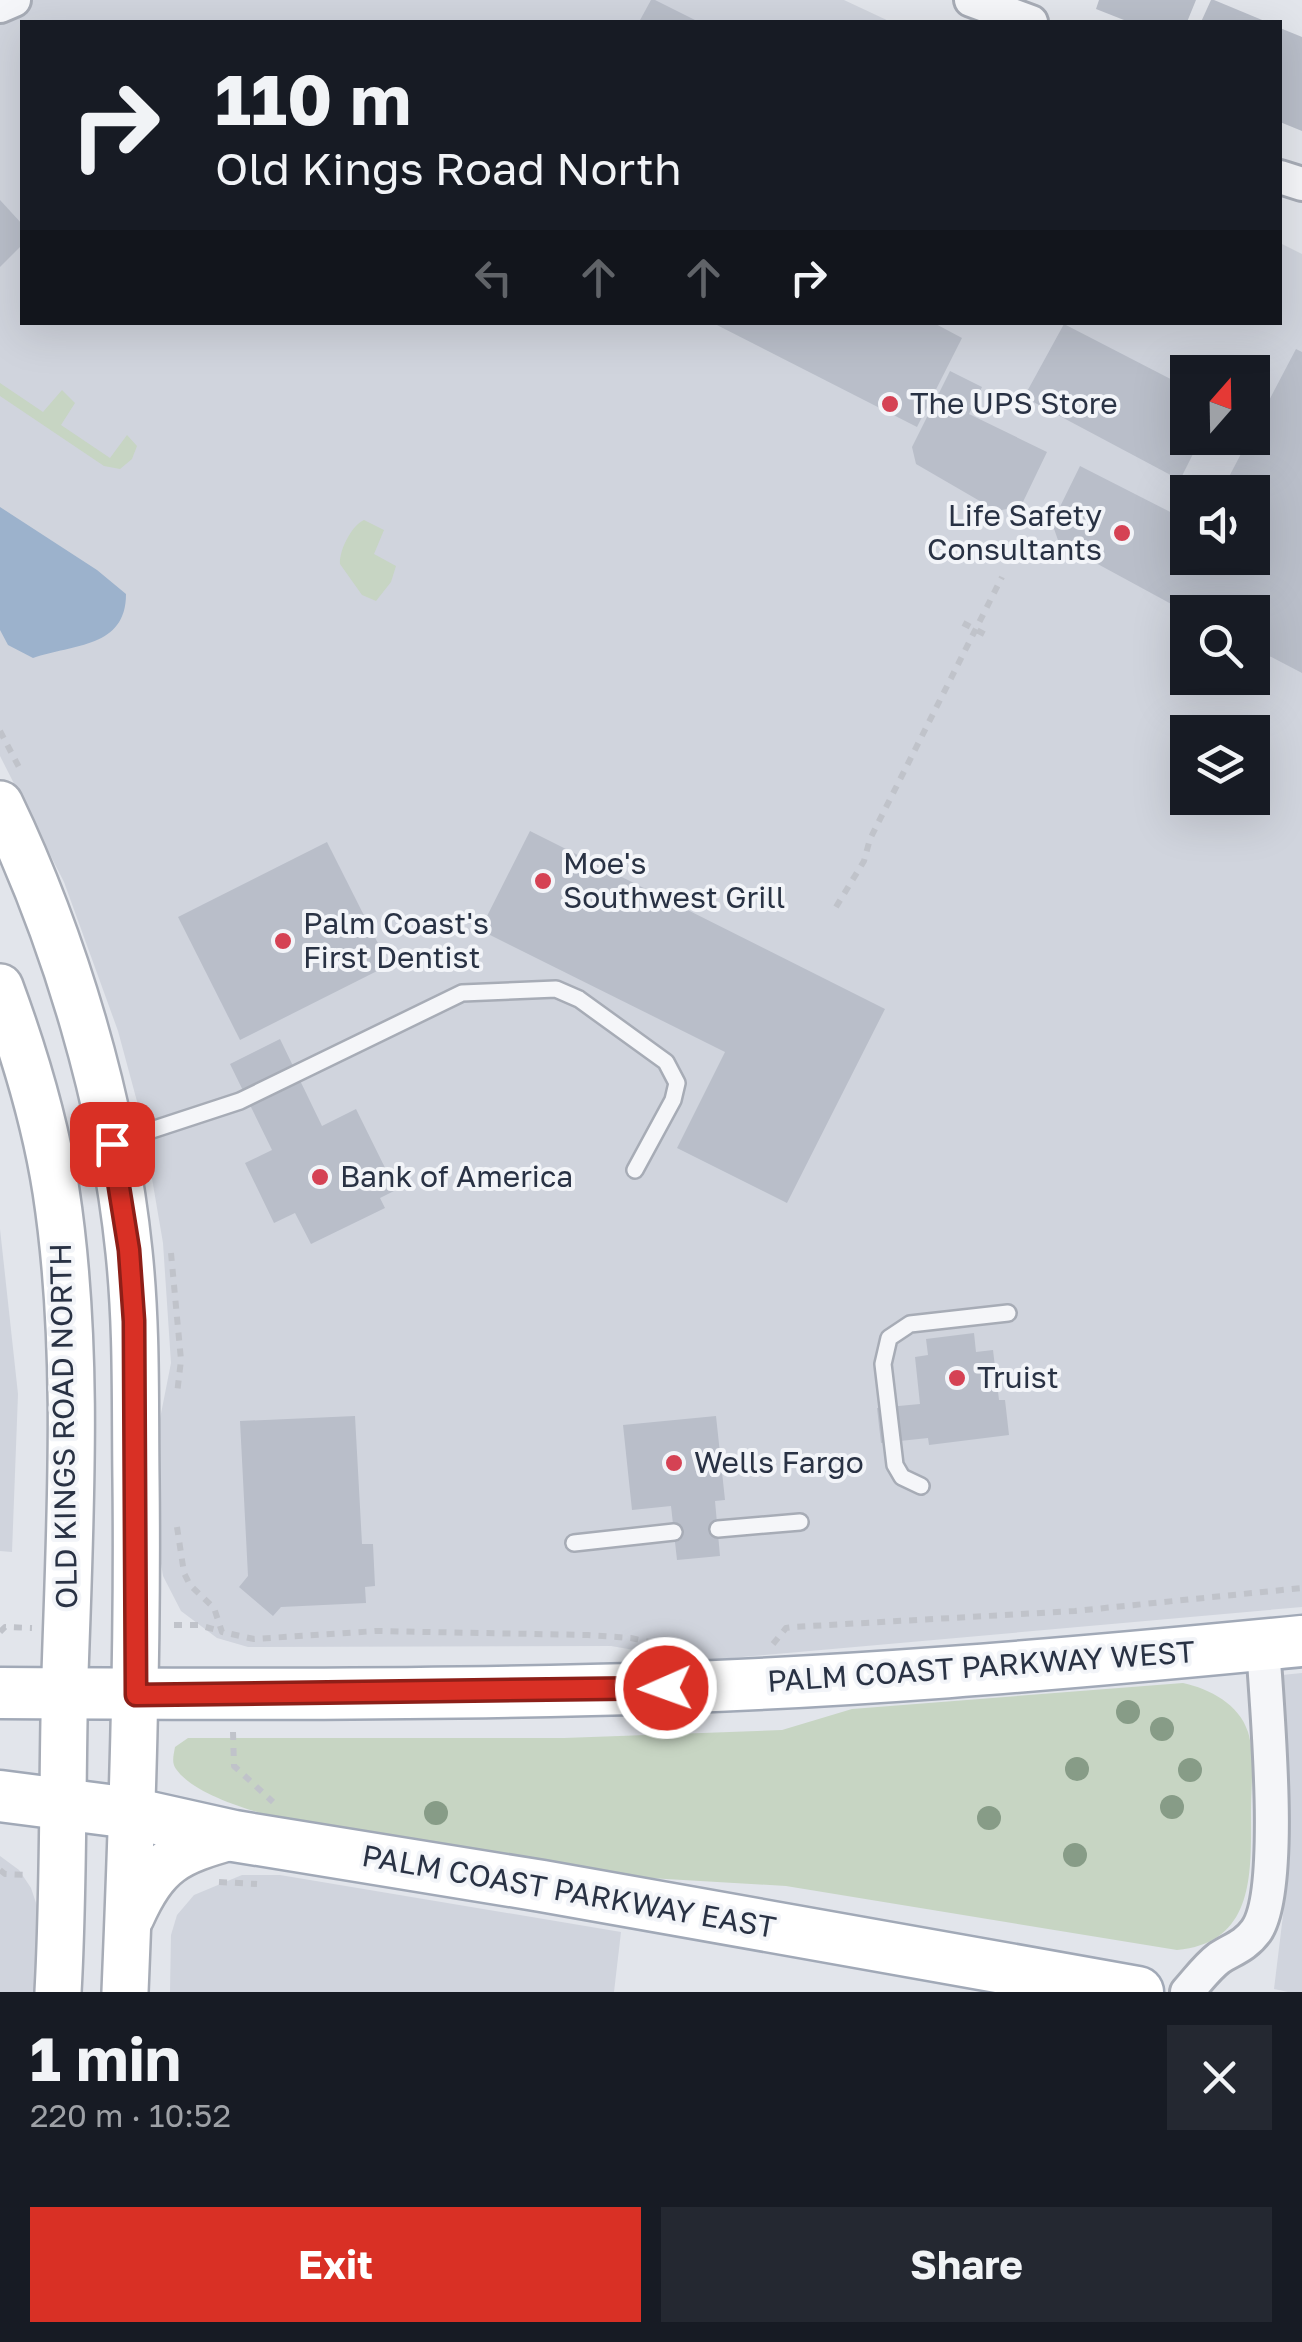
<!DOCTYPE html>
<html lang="en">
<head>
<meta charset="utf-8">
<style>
	:root { --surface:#171b24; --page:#242831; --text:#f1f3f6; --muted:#9ea1a6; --accent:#d93025 }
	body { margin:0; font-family:"Golos Text",sans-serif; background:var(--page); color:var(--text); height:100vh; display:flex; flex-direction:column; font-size:38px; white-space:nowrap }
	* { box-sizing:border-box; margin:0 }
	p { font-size:32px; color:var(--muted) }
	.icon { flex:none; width:55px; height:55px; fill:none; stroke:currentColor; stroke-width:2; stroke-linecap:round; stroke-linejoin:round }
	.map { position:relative; height:1992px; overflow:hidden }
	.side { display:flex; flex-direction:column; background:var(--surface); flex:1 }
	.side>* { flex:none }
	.guide { position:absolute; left:20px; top:20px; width:1262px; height:305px; border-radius:0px; box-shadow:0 10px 40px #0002; background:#171b24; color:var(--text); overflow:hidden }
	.needle { width:65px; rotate:20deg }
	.fabs { position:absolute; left:1170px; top:355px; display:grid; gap:20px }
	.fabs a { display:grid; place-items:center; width:100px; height:100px; border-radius:0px; background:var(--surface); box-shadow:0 10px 40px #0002; font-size:50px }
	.pin { position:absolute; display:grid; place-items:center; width:85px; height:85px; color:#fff; margin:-42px; border-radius:20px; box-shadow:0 5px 15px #0006 }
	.me { position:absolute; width:110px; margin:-55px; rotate:268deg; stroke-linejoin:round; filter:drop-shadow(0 0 8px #0008) }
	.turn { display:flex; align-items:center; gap:35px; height:210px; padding:0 30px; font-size:45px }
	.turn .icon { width:130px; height:130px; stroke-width:2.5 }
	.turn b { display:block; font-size:70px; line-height:85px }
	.lanes { display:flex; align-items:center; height:95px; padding:0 30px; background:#0003; justify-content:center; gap:50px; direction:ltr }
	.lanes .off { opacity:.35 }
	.round { display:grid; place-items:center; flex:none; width:105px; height:105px; border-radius:0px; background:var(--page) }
	.summary { display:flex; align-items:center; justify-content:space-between; height:170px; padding:0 30px }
	h1 { font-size:60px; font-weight:700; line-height:75px }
	.action { display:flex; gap:20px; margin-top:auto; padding:20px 30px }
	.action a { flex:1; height:115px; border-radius:0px; background:var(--accent); color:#fff; font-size:40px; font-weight:700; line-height:115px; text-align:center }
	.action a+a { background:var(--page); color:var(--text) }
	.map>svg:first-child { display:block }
	.built { fill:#d0d4dd; fill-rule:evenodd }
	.green { fill:#c7d5c3 }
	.water { fill:#9cb2cc }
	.building { fill:#b9bec9 }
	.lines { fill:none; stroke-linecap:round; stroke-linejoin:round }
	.lane-casing { stroke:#a7acb6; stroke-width:20 }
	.street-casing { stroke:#a7acb6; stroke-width:38 }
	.secondary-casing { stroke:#a7acb6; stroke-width:50 }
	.primary-casing { stroke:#a1a9b7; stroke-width:55 }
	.path { stroke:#c0c3ca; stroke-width:6; stroke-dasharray:8 8; stroke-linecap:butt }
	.lane { stroke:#f5f6f9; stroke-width:15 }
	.street { stroke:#f5f6f9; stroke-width:32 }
	.secondary { stroke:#fff; stroke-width:45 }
	.primary { stroke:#fff; stroke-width:50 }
	.tree { fill:#879c87 }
	.route-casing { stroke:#8d1f18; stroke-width:25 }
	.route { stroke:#d93025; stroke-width:18 }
	.poi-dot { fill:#d54254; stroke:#f2f4f8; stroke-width:4 }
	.labels { text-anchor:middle; stroke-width:8; stroke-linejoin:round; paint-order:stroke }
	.poi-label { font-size:30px; fill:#293244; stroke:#f2f4f8; text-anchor:start }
	.street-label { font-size:30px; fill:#293244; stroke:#f2f4f8 }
</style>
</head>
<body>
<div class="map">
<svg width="1302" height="1992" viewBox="0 0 1302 1992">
	<rect width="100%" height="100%" fill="#e2e5eb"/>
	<g class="built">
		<path d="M0,0H844L891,22H22V322H1280V243L1302,254V1607L698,1661L611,1646L248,1647L217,1638L181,1611L163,1576L156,1532V1439L171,1363L163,1243L142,1120L118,1031L64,882L0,756ZM1188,372H1252V438H1188ZM1188,492H1252V558H1188ZM1188,612H1252V678H1188ZM1188,732H1252V798H1188Z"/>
		<path d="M0,1229L18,1394L12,1552L0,1551Z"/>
		<path d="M1302,1673V1992H1288L1274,1989L1290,1858L1282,1675Z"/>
		<path d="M0,1856L19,1870L31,1888L38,1909L37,1992H0Z"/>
		<path d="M242,1875H280L621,1932L614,1992H170L171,1935L177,1915L194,1895Z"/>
	</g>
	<g class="green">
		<path d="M0,383L43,412L62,390L75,403L61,425L110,458L127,435L137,446L132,459L120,469L104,466L0,396Z"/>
		<path d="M364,520L384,530L374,554L396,566L391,582L376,601L362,595L340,564C339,550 352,525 364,520Z"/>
		<path d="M1183,1683C1210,1689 1239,1704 1248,1732C1255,1755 1251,1787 1251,1811C1251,1871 1256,1943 1177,1950L786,1886L649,1878L283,1819C254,1812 194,1795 176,1769C171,1762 174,1754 175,1747L188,1738H564L782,1730L852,1709Z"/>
	</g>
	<path class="water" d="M0,507L97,570L126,594C126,648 74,644 33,658L8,645L0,630Z"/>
	<g class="building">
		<path d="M651,0H655L699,22H639Z"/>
		<path d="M1099,0H1196L1187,22H1129L1096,9Z"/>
		<path d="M1211,0H1214L1267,22H1201Z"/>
		<path d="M1280,28L1302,37V131L1280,122Z"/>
		<path d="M0,200L22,224V245L0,267Z"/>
		<path d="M711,322H932L962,338L917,427Z"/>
		<path d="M1064,324L1188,388V438H1201L1180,480L1024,397Z"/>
		<path d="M1296,349L1302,352V673L1252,647V612H1186L1059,543L1052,523L1080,466L1188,521V558H1252V492H1221Z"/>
		<path d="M950,371L982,387L969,414L1047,452L1021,506L997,511L916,464L912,447Z"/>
		<path d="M530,831L885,1009L787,1203L677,1148L725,1052L480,930Z"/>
		<path d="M327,842L389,965L240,1040L178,917Z"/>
		<path d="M280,1039L322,1126L356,1109L396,1190L380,1198L385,1208L311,1244L295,1213L274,1223L245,1163L272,1150L230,1064Z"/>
		<path d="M974,1333L976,1352L993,1350L999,1400H1005L1009,1435L929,1445L928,1438L881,1443L877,1408L920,1404L915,1357L928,1355L926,1339Z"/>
		<path d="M355,1416L362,1544H373L375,1586L365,1587L366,1603L281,1607L273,1616L239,1587L248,1576L240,1421Z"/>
		<path d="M716,1416L725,1500L715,1501L720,1556L677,1560L671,1506L632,1510L623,1425Z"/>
	</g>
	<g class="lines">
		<g class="lane-casing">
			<g id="lane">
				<path d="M115,1142L240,1101L462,993L556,989L579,999L666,1062L677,1083L673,1100L635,1170"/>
				<path d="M921,1486L902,1477L895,1465L883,1364L889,1338L910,1324L1008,1313"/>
				<path d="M718,1529L800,1522"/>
				<path d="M574,1543L674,1532"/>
			</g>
		</g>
		<g class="street-casing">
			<g id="street">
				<path d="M971,0L1031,22"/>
				<path d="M0,6L14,0"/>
				<path d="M1280,177L1302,184"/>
				<path d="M1187,1992C1197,1981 1207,1967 1219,1958C1233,1949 1245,1946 1256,1931C1285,1890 1266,1701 1263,1645"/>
			</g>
		</g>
		<g class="secondary-casing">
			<g id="secondary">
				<path d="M0,804C65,939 114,1104 129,1252C137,1328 135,1403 136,1479C138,1650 132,1821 125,1992"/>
				<path d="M0,987C24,1052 45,1121 56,1191C80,1347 70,1517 65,1674C62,1780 64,1886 58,1992"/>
				<path d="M131,1917C156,1861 176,1852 234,1836"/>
			</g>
		</g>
		<g class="primary-casing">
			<g id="primary">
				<path d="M0,1693C197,1694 394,1695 591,1690C829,1685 1066,1664 1302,1641"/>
				<path d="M0,1796L131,1813L234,1836L542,1886L1138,1992"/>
			</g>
		</g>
		<g class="path">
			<path d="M963,623L986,635"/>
			<path d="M0,731L21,771"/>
			<path d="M836,907L864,861L870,839L1002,577"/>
			<path d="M171,1253L181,1360L177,1394"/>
			<path d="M177,1527L184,1573L190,1585L214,1608L222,1632L254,1639L376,1631L588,1635L631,1638L663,1645"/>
			<path d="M174,1625H198L221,1631"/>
			<path d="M0,1632L5,1627L32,1628"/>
			<path d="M773,1644L786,1628L793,1627L1075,1611L1302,1588"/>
			<path d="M233,1732L234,1766L273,1802"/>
			<path d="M0,1870L5,1874L27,1875"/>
			<path d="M219,1882L257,1884"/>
		</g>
		<use href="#lane" class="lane"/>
		<use href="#street" class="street"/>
		<use href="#secondary" class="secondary"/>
		<use href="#primary" class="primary"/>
	</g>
	<g class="tree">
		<circle cx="1128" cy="1712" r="12"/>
		<circle cx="1162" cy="1729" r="12"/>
		<circle cx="1077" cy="1769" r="12"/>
		<circle cx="1190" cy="1770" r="12"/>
		<circle cx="1172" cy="1807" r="12"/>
		<circle cx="436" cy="1813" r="12"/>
		<circle cx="989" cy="1818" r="12"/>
		<circle cx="1075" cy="1855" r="12"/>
	</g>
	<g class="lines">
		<g class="route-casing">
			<path id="route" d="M112,1144L129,1250L134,1321L136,1695L666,1688"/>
		</g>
		<use href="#route" class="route"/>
	</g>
	<g class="poi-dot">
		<circle cx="890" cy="404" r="10"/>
		<circle cx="1122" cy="533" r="10"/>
		<circle cx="543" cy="881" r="10"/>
		<circle cx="283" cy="941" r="10"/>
		<circle cx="320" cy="1177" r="10"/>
		<circle cx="957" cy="1378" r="10"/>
		<circle cx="674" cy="1463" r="10"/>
	</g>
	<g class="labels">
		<g class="poi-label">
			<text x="910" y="414">The UPS Store</text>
			<text x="1102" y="526" text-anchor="end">Life Safety<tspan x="1102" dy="34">Consultants</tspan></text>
			<text x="563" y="874">Moe's<tspan x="563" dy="34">Southwest Grill</tspan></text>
			<text x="303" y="934">Palm Coast's<tspan x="303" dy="34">First Dentist</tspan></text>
			<text x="340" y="1187">Bank of America</text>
			<text x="977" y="1388">Truist</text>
			<text x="694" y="1473">Wells Fargo</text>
		</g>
		<g class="street-label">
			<text transform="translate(64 1426) rotate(-91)" y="10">OLD KINGS ROAD NORTH</text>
			<text transform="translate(981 1667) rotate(-4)" y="10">PALM COAST PARKWAY WEST</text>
			<text transform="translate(569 1892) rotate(10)" y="10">PALM COAST PARKWAY EAST</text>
		</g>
	</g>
</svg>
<div class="fabs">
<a><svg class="needle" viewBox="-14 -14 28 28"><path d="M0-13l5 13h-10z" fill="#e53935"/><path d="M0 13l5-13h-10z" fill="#9ea1a6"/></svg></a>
<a><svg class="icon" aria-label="sound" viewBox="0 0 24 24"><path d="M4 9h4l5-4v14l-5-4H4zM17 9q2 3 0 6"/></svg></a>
<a><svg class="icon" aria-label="search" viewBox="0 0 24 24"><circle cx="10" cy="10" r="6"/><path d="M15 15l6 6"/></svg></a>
<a><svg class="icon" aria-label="layers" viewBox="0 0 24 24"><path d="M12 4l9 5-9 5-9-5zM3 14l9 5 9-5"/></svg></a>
</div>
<div class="pin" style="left:112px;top:1144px;background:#d93025"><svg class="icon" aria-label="arrive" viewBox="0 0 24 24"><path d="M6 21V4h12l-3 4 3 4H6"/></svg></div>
<svg class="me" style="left:666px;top:1688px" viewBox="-20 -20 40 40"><circle r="17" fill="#d93025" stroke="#fff" stroke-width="3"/><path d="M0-11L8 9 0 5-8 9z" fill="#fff"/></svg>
<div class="guide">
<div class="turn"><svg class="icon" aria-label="right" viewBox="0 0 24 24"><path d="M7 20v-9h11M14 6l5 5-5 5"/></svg><div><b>110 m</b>Old Kings Road North</div></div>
<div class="lanes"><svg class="icon off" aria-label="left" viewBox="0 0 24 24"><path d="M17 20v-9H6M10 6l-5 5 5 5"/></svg><svg class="icon off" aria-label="ahead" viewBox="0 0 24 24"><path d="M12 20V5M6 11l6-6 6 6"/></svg><svg class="icon off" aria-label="ahead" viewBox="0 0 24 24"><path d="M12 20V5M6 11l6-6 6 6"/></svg><svg class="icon" aria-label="right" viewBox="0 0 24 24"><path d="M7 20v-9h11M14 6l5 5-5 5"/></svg></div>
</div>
</div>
<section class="side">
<div class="summary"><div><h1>1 min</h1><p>220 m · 10:52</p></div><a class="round"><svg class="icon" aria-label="close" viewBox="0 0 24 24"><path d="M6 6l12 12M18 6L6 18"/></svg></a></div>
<div class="action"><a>Exit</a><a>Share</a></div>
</section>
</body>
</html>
